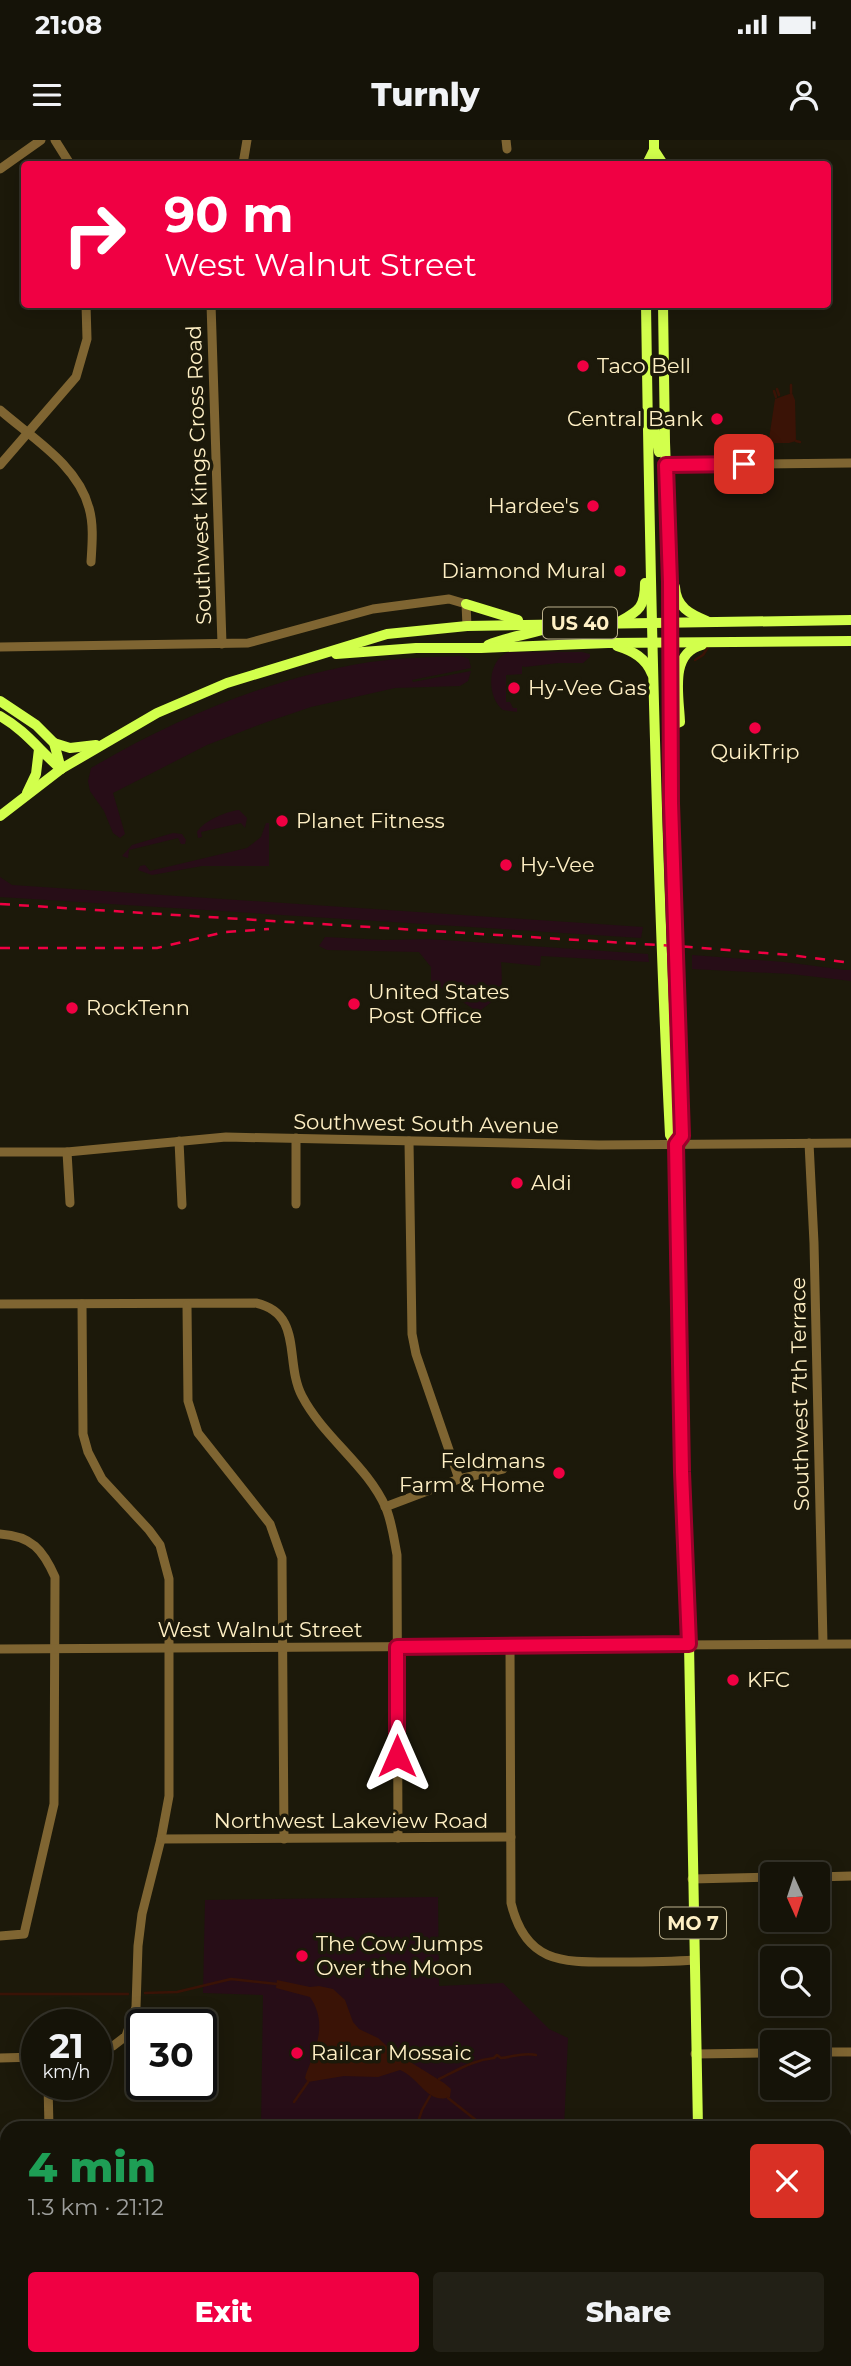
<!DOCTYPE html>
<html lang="en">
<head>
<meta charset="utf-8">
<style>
	:root { --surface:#151308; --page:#222016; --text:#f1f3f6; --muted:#9d9e9c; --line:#343229; --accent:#f00043 }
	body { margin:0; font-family:Montserrat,sans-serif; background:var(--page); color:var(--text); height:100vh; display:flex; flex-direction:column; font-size:26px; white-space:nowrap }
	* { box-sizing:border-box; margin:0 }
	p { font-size:23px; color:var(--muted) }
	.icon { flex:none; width:38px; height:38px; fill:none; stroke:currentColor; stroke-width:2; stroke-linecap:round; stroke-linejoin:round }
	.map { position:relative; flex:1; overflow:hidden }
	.drawer { position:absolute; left:0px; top:1981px; width:852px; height:245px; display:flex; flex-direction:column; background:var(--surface); border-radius:21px 21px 0 0; box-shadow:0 4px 18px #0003,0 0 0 2px var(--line) }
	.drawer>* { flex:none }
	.banner { position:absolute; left:21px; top:21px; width:810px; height:147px; border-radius:7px; box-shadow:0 4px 18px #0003,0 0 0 2px var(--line); background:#f00043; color:#fff; overflow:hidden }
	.needle { width:46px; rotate:177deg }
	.tools { position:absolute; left:760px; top:1722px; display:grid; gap:14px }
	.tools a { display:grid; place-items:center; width:70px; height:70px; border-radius:7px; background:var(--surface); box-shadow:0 4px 18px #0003,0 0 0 2px var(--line); font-size:35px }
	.speed { position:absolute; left:21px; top:1869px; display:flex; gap:14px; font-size:35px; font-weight:700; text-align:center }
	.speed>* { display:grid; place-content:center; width:91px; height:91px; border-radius:50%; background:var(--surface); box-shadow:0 4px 18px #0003,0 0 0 2px var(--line); line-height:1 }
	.speed small { font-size:18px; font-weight:400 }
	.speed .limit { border:4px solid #111; border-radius:10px; background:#fff; color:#111 }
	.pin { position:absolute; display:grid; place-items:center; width:60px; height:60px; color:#fff; margin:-30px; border-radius:14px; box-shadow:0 4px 10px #0006 }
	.me { position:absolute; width:77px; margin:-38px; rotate:0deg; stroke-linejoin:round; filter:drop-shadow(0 0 5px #0008) }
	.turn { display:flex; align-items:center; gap:24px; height:147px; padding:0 28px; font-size:32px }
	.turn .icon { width:91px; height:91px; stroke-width:2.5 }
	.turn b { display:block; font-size:49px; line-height:60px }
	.round { display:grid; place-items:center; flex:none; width:74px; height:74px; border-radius:7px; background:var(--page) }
	.overview { display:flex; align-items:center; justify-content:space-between; height:119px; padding:0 28px }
	h1 { font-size:42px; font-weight:800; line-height:52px; color:#1e9e55 }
	.button { display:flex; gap:14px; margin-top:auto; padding:14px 28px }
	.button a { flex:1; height:80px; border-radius:7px; background:var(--accent); color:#fff; font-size:28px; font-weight:800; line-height:80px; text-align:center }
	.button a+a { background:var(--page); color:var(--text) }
	.status { display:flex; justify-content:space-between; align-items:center; height:49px; padding:0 35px; background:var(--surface); direction:ltr }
	.status svg { height:19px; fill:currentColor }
	header { display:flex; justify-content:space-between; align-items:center; height:91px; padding:0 28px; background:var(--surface); font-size:32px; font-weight:800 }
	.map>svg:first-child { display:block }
	.green { fill:#270d17 }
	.water { fill:#3a1306 }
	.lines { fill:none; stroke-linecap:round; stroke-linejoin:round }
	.stream { stroke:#3a1306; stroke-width:2.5 }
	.minor { stroke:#7f6532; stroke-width:9 }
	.major { stroke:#d2ff4c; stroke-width:10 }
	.rail { stroke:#f00043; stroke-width:2.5; stroke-dasharray:10 9; stroke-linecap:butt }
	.route-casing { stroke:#9c002c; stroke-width:18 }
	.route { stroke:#f00043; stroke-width:12 }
	.poi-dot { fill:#f00043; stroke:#1c190a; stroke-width:2.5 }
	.labels { text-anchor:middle; stroke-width:7; stroke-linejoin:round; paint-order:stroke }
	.shield { fill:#1c190a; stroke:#bbb08d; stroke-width:2 }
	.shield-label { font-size:19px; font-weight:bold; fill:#fff0c5 }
	.poi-label { font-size:21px; fill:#fff0c5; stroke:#1c190a; text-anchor:start }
	.street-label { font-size:21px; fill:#fff0c5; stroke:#1c190a }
</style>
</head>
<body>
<div class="status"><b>21:08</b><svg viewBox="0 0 49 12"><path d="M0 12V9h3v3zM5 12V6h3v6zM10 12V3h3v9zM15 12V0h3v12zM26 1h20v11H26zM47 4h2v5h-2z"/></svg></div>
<header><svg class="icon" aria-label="menu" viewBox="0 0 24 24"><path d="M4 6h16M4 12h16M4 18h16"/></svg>Turnly<svg class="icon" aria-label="person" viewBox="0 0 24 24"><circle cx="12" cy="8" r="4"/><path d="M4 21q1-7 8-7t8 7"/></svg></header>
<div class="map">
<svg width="851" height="2226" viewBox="0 0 851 2226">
	<rect width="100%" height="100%" fill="#1c190a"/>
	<g class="green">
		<path d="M508,512H582L590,514V517L583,523H558L525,527L522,526V534L506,535V562H510L513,568H517V572L503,570C486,556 487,521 508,512Z"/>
		<path d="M461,516L469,519L471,528L412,540L413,542L471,531L468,541L460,546L395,548L311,567L264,583L207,605L113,653L125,694L120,698L113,693L104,671L90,651L88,641L91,628C178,577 270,538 370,522C400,518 431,517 461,516Z"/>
		<path d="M239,670L247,678L245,688L241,683L201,692L202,697L198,698L197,692C203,681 228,671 239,670Z"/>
		<path d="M266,683H269V726H202L152,735L138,730L140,726L145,725L150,731L247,708L261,697Z"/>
		<path d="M173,693L182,694L186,700L185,704H181L178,698L129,710L128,718L122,716L132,705Z"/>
		<path d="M0,737L12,745L643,787L641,798L0,757Z"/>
		<path d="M325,797L384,800L428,799L648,814L649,822L541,816L540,826L501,822C503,853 503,854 478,872L431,841V827L419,812L327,810L319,806Z"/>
		<path d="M692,815L784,822L846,830H851V841L791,834L692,829Z"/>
		<path d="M438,1757L439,1846L503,1843L549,1889L568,1898L564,1988H261L263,1855L203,1853L205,1760Z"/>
	</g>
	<g class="water">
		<path d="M792,253L795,260L796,301L789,303H772L769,299L775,259Z"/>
		<path d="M277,1840L310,1847L319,1846L333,1849L345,1860L353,1882L359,1889L378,1898L391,1910L444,1943L451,1949L450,1957C427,1965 420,1938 400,1930L378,1937L344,1936L308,1942L305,1938L306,1934C316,1908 328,1883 310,1857L276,1848Z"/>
	</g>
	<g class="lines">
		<g class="stream">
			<path d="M777,249L779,255"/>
			<path d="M774,251L776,257"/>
			<path d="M791,253V245"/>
			<path d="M796,301L800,302"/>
			<path d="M695,520L703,515L708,507"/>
			<path d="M145,1853L177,1852L231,1839L277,1844"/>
			<path d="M0,1854H128"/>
			<path d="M439,1939C458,1930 473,1920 494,1918L497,1915L501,1918C513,1917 523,1912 536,1915"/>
			<path d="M448,1958L486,1988"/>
			<path d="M294,1962L308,1942"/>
			<path d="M416,1988L422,1970L430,1956"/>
			<path d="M434,2219V2226"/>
		</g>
		<g class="minor">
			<path d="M55,0L70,24"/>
			<path d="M506,0L507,9"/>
			<path d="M243,24L247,0"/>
			<path d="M0,29L41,0"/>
			<path d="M211,164L222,504"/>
			<path d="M0,270C32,298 78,325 89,368C94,385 92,405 91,422"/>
			<path d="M0,325L76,237L87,199L86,164"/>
			<path d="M666,325L851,323"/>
			<path d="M0,507L248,503L373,469L449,459L466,464L467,486"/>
			<path d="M296,998V1064"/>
			<path d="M179,1001L182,1065"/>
			<path d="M409,1001L412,1194L416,1214L459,1339"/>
			<path d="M809,1003L814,1103L823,1503"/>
			<path d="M0,1012H67L226,997L599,1005L851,1003"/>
			<path d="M67,1012L70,1063"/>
			<path d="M0,1164L256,1163C304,1174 284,1222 302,1256C324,1298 367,1325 386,1368C392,1383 394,1399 397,1415L398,1698"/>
			<path d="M82,1164L83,1294L88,1312L102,1339L149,1390L160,1405L169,1439V1656L161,1699L142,1774L138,1806L136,1867L126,1896L113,1906L96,1914"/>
			<path d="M187,1165L188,1261L198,1293L270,1384L282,1418L284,1699"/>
			<path d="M385,1367L459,1339L503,1329"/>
			<path d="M0,1394C32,1396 43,1410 55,1437L54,1664L24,1794L0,1796"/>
			<path d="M510,1506L511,1763C526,1825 564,1822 618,1822C643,1822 669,1822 694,1820"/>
			<path d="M0,1509L851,1504"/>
			<path d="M161,1699L511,1697"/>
			<path d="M817,1737L851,1736"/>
			<path d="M692,1739L772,1737"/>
			<path d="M126,1896L142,1909"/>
			<path d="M817,1912H851"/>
			<path d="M695,1914L772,1913"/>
			<path d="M0,1918L37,1917"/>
			<path d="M48,1944L49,1988"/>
			<path d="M845,2054H851"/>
			<path d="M0,2072H7"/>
			<path d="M845,2178H851"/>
			<path d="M0,2209H7"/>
			<path d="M52,2219V2226"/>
			<path d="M220,2219L221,2226"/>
			<path d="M338,2219V2226"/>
		</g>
		<g class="major">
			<path d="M654,10L663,24"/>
			<path d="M647,24L654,10V0"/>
			<path d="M646,164C650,441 656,719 670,995L676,1005L684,1388L689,1504L698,1988"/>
			<path d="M663,164L665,302L670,442L671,663L682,996L676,1005"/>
			<path d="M652,276L659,312"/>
			<path d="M675,447C676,467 690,474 707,481"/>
			<path d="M466,464L518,480"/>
			<path d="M617,483C638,471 645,469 645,443"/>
			<path d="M488,505C510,495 534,495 556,485"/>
			<path d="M617,506C633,511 646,518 652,534"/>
			<path d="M336,514L416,508H481L608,503L851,501"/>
			<path d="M0,561L36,585L54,603L61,629"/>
			<path d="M0,576C25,590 39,610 61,629"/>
			<path d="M671,586L680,582C679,556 669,513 702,505"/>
			<path d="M54,603L70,608L96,605"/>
			<path d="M27,653L36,634L39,609"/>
			<path d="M0,676L61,629L157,573L227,543L387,494L467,486L851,480"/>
			<path d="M694,2219V2226"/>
			<path d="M709,2219V2226"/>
		</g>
		<g class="rail">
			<path d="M0,764L690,807L790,815L851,823"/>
			<path d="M0,808H157L225,792L269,789"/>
		</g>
	</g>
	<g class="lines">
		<g class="route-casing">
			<path id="route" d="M397,1616V1507L689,1504L682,1332L676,1004L682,996L671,663L670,442L666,325L744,324"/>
		</g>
		<use href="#route" class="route"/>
	</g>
	<g class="poi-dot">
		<circle cx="583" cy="226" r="7"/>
		<circle cx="717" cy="279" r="7"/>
		<circle cx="593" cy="366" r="7"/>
		<circle cx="620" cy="431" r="7"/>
		<circle cx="514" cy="548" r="7"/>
		<circle cx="755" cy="588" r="7"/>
		<circle cx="282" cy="681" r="7"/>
		<circle cx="506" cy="725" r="7"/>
		<circle cx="354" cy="864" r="7"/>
		<circle cx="72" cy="868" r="7"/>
		<circle cx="517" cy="1043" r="7"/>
		<circle cx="559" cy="1333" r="7"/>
		<circle cx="733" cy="1540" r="7"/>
		<circle cx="302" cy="1816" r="7"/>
		<circle cx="297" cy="1913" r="7"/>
	</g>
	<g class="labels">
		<g class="shield">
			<rect x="543" y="467.5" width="74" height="31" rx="5"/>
			<rect x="660" y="1767.5" width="66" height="31" rx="5"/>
		</g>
		<g class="shield-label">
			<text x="580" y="490">US 40</text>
			<text x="693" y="1790">MO 7</text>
		</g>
		<g class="poi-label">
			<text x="597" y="233">Taco Bell</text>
			<text x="703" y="286" text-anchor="end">Central Bank</text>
			<text x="579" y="373" text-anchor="end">Hardee's</text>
			<text x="606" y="438" text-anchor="end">Diamond Mural</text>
			<text x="528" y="555">Hy-Vee Gas</text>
			<text x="755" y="619" text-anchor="middle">QuikTrip</text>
			<text x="296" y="688">Planet Fitness</text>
			<text x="520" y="732">Hy-Vee</text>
			<text x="368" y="859">United States<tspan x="368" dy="24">Post Office</tspan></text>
			<text x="86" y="875">RockTenn</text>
			<text x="531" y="1050">Aldi</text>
			<text x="545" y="1328" text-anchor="end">Feldmans<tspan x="545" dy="24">Farm &amp; Home</tspan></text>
			<text x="747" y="1547">KFC</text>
			<text x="316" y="1811">The Cow Jumps<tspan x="316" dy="24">Over the Moon</tspan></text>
			<text x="311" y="1920">Railcar Mossaic</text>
		</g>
		<g class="street-label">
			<text transform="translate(199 335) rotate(-92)" y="7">Southwest Kings Cross Road</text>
			<text transform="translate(426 984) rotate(1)" y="7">Southwest South Avenue</text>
			<text transform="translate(800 1254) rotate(-91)" y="7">Southwest 7th Terrace</text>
			<text x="260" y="1497">West Walnut Street</text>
			<text x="351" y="1688">Northwest Lakeview Road</text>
		</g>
	</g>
</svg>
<div class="tools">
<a><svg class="needle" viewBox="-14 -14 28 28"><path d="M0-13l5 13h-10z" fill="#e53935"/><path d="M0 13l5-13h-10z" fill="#9d9e9c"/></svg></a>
<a><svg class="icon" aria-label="search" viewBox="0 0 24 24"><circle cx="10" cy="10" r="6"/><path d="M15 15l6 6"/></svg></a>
<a><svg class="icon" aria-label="layers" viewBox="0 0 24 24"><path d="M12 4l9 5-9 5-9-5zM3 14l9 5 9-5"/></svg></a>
</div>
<div class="speed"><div>21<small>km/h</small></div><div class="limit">30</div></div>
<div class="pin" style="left:744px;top:324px;background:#d93025"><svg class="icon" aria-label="arrive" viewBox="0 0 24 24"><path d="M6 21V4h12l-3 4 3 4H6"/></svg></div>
<svg class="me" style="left:397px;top:1616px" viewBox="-20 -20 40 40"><path d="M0-17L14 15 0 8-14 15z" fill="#f00043" stroke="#fff" stroke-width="4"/></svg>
<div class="banner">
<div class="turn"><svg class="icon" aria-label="right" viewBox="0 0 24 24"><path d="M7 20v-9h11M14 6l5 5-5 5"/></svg><div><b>90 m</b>West Walnut Street</div></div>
</div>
<section class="drawer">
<div class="overview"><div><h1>4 min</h1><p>1.3 km · 21:12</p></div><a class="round" style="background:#d93025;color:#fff"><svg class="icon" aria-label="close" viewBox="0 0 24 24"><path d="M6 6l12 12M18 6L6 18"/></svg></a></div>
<div class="button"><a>Exit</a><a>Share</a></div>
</section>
</div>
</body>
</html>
